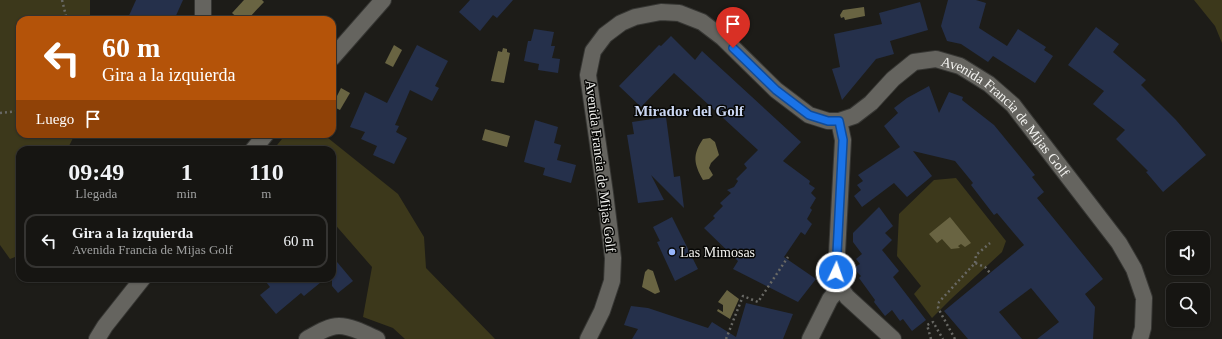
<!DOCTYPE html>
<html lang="es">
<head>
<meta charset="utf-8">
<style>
	:root { --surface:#161512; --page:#232220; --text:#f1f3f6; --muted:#9e9f9f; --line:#353432 }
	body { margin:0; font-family:Georgia,serif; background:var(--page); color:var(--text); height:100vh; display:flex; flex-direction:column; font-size:15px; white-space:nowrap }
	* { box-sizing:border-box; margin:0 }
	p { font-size:13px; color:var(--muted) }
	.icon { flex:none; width:22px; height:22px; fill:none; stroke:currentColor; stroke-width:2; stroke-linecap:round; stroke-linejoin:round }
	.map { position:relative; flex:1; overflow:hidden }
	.details { position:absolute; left:16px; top:146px; width:320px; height:136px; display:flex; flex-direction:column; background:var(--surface); border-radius:12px; box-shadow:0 1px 3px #0004,0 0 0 1px var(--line) }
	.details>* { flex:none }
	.top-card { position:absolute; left:16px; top:16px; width:320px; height:122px; border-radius:12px; box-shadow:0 1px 3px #0004,0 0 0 1px var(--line); background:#b45309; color:#fff; overflow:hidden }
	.controls { position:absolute; left:1166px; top:231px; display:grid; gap:8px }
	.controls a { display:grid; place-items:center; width:44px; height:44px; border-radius:8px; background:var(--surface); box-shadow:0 1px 3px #0004,0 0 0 1px var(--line); font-size:20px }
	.pin { position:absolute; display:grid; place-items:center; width:34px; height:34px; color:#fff; margin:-41px -17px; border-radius:50% 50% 50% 0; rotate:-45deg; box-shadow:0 0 4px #0007 }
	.pin .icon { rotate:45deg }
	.me { position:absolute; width:44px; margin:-22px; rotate:3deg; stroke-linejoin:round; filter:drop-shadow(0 0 3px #0008) }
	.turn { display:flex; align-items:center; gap:14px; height:84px; padding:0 20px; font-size:18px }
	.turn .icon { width:52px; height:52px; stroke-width:2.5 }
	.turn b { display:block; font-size:28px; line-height:34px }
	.then { display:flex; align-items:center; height:38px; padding:0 20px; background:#0003; gap:8px; font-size:15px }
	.eta { display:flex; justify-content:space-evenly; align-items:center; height:68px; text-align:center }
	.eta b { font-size:24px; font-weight:700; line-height:28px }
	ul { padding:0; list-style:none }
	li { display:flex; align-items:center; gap:12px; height:54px; margin:0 8px 6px; padding:0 12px; border:2px solid var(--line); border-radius:12px }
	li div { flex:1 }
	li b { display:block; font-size:15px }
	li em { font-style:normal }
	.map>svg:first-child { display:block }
	.green { fill:#3c381b }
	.water { fill:#696442 }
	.building { fill:#25304b }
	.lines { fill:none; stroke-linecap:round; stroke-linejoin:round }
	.minor-casing { stroke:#363633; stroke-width:18 }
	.path { stroke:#696965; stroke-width:2.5; stroke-dasharray:2 3; stroke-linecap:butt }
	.minor { stroke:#65645f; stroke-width:16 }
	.route-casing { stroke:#114b97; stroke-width:10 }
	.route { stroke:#1a73e8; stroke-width:7 }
	.poi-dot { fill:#97b6fd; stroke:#070705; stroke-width:1.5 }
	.labels { text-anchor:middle; stroke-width:3; stroke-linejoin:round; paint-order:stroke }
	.street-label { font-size:14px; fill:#f4f4f1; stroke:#070705 }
	.poi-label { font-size:14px; fill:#f4f4f1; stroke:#070705; text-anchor:start }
	.neighbourhood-label { font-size:15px; font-weight:bold; fill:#cbd7f3; stroke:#070705 }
</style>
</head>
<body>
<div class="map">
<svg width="1222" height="339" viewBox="0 0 1222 339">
	<rect width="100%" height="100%" fill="#1d1c18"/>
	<g class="green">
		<path d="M0,0H90V20H20V134H75L67,150H20V255L10,259L0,245Z"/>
		<path d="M1194,0H1222V43L1215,26Z"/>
		<path d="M286,134H323L398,194L424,237L426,268L495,339H405L393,328L363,317L372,267L332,221V150H273Z"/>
		<path d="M956,178L1006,241L1002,252L951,299L932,318L914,294L921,286L897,256L899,214L934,180Z"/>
	</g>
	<g class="water">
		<path d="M244,0H262L264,2L247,20H240L232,13Z"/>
		<path d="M864,7L865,16L845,20L844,17L841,18L840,15L843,10Z"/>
		<path d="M394,45L402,50L393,67L385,63Z"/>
		<path d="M503,48L507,49V52L510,53L504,83L491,81L498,51L502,52Z"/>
		<path d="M341,88L350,93L340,110L332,106Z"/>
		<path d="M485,129L510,136L507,147L482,140Z"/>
		<path d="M710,138L715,142L719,155L711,163L709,168L713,175L709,179L703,180C694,164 692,155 703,139Z"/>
		<path d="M950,217L971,243L965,247L961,244L958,246L960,248L951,249L942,239L937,243L929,234Z"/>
		<path d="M648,269L653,271L660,292L655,294L642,287L645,272Z"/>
		<path d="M727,290L739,299L730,319L717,311L718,309L723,312V305L718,302Z"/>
	</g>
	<g class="building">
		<path d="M136,0H183L174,20H127Z"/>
		<path d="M470,0H513L497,18L493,15L480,31L459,12Z"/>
		<path d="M948,0H976L986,3L979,28L1007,46L1018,29L1046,47L1044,50L1053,56L1035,83L993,56L988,62L961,44L947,41L941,26Z"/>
		<path d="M920,2L928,30L890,41L894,54L876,59L842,100L832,69L840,67L834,34L882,24L879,13Z"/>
		<path d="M1096,27L1119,44L1113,52L1146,80L1141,85L1176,120L1206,155L1163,192L1146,172L1148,171L1116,139L1125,130L1093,104L1104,91L1068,65Z"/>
		<path d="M534,29L554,32L551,46H555L552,58L560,59L558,73L538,70L539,64L524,61L528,41H531Z"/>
		<path d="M671,36L695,60L702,51L801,142L783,161L810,181L809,184L815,188L811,193L816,198L810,208L812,210L807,219L812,224L805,235L801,232L784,257L816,279L798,302L733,269L738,261L704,228L715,218L713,216L723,206L720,203L731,193L727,190L734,187L738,181L736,179L747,168L744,164L758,150L674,73L641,107L619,86L659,45L661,46Z"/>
		<path d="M417,45L448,61L435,86L439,88L432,101L410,90L395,125L399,126L396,132L407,138L394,164L373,155L377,146L361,139L365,132L350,127L365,92L387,103Z"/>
		<path d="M929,86L939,113L949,92L963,97L962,100L994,125L1035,175L1032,177L1044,192L1037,198L1103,279L1085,294L1095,307L1093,339H1037L1059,322L1031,288L999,312L1022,339H968L944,311L1024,245L997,213L994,215L971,185L973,183L955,161L913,151L932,176L907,197L894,183L862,207L854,196L861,190L857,185L863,181L858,175L900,147L884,126L898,113L894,108L907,98Z"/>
		<path d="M666,117L674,177L680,176L684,208L651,175L664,200L638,203L627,135L634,134L632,122Z"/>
		<path d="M535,120L558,127L554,143L561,145L557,160L576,165L571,183L543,175L545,168L524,162Z"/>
		<path d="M879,207L893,226L885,233L892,240L882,250L899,271L893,277L926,320L912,331L903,319L900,321L892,310L885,316L874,302L875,300L859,278L861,276L853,268L860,264L856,259L862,254L853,242V233Z"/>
		<path d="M672,217L698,269L675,281L657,242L660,241L653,227Z"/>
		<path d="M332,256L353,281L338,293L332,286Z"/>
		<path d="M263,278H326L304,296L301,293L276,314L260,295L270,287Z"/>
		<path d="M746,303L793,314L783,339H632L638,329L624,325L631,306L648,308L708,328L712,322L736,337Z"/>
	</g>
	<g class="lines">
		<g class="minor-casing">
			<g id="minor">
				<path d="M203,20V0"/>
				<path d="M332,58L383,0"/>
				<path d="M839,121L843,140L836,272L840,287L847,297L893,339"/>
				<path d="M253,150L266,134"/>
				<path d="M97,339L105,326L143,278"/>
				<path d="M307,339C316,334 328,326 339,326C351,326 366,334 377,339"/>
				<path id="s1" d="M588,339L602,311L612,281L613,258L605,193L588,75L593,51L605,35L621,23L635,17L661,12L679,13L702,22L723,38L776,90L809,115L828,121H839L854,116L871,103L893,79L914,62L936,59L960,66L989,84L1013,105L1119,243L1134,269L1144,298L1143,328L1140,339"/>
				<path d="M810,339L830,299L840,287"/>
			</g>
		</g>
		<g class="path">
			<path d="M62,0L67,20"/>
			<path d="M0,113L20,111"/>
			<path d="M975,263L976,255L990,243"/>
			<path d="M726,339L743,296L758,302L788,257"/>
			<path d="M931,339L927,325L933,322L943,339"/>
			<path d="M955,339L938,308L939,302L975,263L985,267L990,273"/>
		</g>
		<use href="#minor" class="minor"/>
	</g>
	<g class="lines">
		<g class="route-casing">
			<path id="route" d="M733,48L776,90L809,115L828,121H839L843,140L836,272"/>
		</g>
		<use href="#route" class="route"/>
	</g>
	<circle class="poi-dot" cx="672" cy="252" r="4"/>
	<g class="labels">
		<g class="street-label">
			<text dy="5" stroke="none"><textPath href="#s1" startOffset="804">Avenida Francia de Mijas Golf</textPath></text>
			<text transform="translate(601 166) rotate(83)" y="5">Avenida Francia de Mijas Golf</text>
		</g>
		<g class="poi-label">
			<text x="680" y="257">Las Mimosas</text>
		</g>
		<g class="neighbourhood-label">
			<text x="689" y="116">Mirador del Golf</text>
		</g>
	</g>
</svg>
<div class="controls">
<a><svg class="icon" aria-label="sound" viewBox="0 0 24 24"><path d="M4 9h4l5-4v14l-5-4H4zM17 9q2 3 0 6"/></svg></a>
<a><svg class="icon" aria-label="search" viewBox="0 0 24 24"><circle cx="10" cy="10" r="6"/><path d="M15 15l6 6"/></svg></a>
</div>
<div class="pin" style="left:733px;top:48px;background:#d93025"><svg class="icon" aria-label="arrive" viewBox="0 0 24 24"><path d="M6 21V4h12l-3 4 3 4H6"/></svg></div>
<svg class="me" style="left:836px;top:272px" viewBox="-20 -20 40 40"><circle r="17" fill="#1a73e8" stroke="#fff" stroke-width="3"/><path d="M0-11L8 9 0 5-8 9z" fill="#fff"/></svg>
<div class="top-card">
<div class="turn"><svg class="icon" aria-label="left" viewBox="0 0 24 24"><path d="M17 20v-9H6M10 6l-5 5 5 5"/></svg><div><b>60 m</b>Gira a la izquierda</div></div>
<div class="then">Luego<svg class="icon" aria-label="arrive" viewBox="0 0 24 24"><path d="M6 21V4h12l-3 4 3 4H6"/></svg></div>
</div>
<section class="details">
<div class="eta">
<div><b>09:49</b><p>Llegada</p></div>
<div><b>1</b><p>min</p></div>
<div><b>110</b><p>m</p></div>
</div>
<ul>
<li><svg class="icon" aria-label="left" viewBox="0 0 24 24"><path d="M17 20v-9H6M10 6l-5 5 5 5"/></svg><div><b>Gira a la izquierda</b><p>Avenida Francia de Mijas Golf</p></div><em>60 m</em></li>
</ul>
</section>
</div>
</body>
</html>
